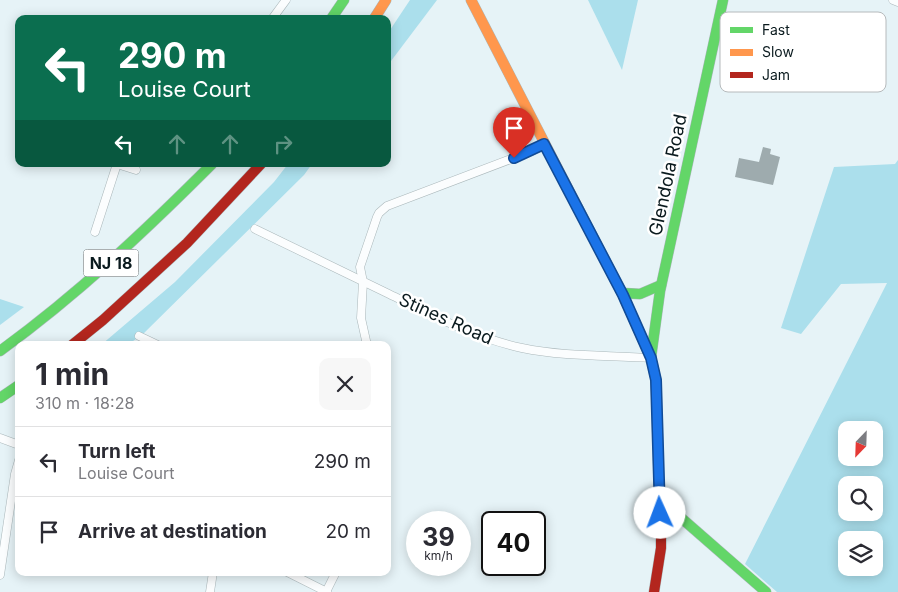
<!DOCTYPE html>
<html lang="en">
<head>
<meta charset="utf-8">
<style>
	:root { --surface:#fff; --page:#f7f7f7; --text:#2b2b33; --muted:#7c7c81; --line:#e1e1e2 }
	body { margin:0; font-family:Inter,sans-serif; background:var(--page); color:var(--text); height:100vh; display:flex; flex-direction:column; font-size:19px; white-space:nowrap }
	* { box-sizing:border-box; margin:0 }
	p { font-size:16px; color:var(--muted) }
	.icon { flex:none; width:28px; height:28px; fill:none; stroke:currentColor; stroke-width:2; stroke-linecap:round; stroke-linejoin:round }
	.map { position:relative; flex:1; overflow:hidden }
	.side { position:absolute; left:15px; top:341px; width:376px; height:235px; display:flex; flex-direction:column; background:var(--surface); border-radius:10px; box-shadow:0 2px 12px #0003 }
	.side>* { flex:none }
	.banner { position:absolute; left:15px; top:15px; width:376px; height:152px; border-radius:10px; box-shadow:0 2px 12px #0003; background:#0b6e4f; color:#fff; overflow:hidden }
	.needle { width:32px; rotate:203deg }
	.fabs { position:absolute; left:838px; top:421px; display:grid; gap:10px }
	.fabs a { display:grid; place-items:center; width:45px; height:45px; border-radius:10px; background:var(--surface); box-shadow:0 2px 12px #0003; font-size:25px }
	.speed { position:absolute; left:406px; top:511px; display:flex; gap:10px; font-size:25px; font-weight:700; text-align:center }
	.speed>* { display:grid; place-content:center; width:65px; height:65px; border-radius:50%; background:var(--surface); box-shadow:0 2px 12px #0003; line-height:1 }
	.speed small { font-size:12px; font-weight:400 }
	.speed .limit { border:2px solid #111; border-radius:8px; background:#fff; color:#111 }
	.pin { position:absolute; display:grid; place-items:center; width:42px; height:42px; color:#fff; margin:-51px -21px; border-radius:50% 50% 50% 0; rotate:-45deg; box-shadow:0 0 5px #0007 }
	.pin .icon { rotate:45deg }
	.me { position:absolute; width:55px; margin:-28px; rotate:358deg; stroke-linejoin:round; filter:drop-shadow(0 0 4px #0008) }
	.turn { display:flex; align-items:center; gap:18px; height:105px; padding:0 20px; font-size:22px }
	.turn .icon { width:65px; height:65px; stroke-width:2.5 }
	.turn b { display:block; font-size:35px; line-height:42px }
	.lanes { display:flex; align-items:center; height:48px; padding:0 20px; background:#0003; justify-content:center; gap:25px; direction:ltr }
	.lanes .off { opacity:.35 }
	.round { display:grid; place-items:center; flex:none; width:52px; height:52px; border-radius:10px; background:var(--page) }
	.head { display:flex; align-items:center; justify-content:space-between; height:85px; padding:0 20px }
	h1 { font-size:30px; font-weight:700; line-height:38px }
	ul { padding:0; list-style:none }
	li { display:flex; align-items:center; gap:15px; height:70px; padding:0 20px; border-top:1px solid var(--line) }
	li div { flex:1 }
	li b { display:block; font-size:19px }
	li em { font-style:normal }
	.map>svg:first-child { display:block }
	.green { fill:#abdfec; fill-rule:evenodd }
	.building { fill:#9eabae }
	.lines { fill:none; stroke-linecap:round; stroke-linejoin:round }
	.street-casing { stroke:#aab7ba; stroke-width:9 }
	.fast-casing { stroke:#aab7ba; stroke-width:11 }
	.slow-casing { stroke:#aab7ba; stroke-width:11 }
	.jam-casing { stroke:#aab7ba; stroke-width:11 }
	.street { stroke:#fbfdfe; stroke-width:8 }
	.fast { stroke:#63d668; stroke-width:10 }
	.slow { stroke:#ff974d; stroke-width:10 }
	.jam { stroke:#b3261e; stroke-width:10 }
	.route-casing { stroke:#114b97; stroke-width:12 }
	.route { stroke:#1a73e8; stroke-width:9 }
	.labels { text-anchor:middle; stroke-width:5; stroke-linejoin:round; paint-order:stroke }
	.shield { fill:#fff; stroke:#545f62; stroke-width:1 }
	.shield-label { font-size:16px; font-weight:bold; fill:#0a1a1e }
	.street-label { font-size:18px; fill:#0a1a1e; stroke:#fff }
	.key { fill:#fff; stroke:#b6babc; stroke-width:1 }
	.key-label { font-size:14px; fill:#0a1a1e }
</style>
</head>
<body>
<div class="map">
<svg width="898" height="592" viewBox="0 0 898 592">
	<rect width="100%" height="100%" fill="#e6f3f7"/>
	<g class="green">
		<path d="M410,0H437L388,65V33Z"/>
		<path d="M588,0H638L622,70Z"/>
		<path d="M898,160V592H777L745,564L887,283L841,284L801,334L781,328L834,167L895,164ZM846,430H874V458H846ZM846,485H874V512H846ZM846,540H874V568H846Z"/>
		<path d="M288,164H312L304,175L142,335L127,345H101L175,282L274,182Z"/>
		<path d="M0,299L24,307L0,325Z"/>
	</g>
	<path class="building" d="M763,147L771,149L770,154L780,157L773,185L735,177L739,158L759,162Z"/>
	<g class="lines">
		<g class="street-casing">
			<g id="street">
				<path d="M893,0L898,2"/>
				<path d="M272,19L286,0"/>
				<path d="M117,164L136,170"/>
				<path d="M255,229C300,251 344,272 389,294C432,315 475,338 522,348C565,357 608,355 651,358"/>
				<path d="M95,232L117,164"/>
				<path d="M139,336L158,345"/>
				<path d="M367,345L361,318L363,282L360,267L377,217L379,213L387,206L532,151L544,144"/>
				<path d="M0,438L19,445"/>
				<path d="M287,572L327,592"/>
				<path d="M0,575L15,474L19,460"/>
				<path d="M210,592L213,572"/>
				<path d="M326,592L336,572"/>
			</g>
		</g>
		<g class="fast-casing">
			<g id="fast">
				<path d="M331,19L344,0"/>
				<path d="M578,208L623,295L651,358L656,380L659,484L661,495L679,516L766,592"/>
				<path d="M622,293L640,294L661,285"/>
				<path d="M0,351C77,295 145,231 212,164"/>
				<path d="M651,357L660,291L723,0"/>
				<path d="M0,398L19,385"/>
			</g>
		</g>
		<g class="slow-casing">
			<g id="slow">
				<path d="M471,0L578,208"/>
				<path d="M374,19L386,0"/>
			</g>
		</g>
		<g class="jam-casing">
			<g id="jam">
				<path d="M72,345L103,320L187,243L261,164"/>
				<path d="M654,592L661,548V495"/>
			</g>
		</g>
		<use href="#street" class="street"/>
		<use href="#fast" class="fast"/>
		<use href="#slow" class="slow"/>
		<use href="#jam" class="jam"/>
	</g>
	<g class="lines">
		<g class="route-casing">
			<path id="route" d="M514,158L544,144L623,295L651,358L656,380L660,513"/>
		</g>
		<use href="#route" class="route"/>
	</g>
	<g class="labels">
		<rect class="shield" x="83.5" y="249.5" width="55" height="27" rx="4"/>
		<g class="shield-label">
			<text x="111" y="269">NJ 18</text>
		</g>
		<g class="street-label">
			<text transform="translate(668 175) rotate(-78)" y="6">Glendola Road</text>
			<text transform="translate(446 319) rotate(24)" y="6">Stines Road</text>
		</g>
	</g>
	<rect x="720" y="12" width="166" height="80" rx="8" class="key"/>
	<rect x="730" y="27" width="23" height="6" fill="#63d668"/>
	<rect x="730" y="49" width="23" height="7" fill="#ff974d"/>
	<rect x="730" y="72" width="23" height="6" fill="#b3261e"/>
	<g class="key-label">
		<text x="762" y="35">Fast</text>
		<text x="762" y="57">Slow</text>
		<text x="762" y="80">Jam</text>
	</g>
</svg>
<div class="fabs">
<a><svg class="needle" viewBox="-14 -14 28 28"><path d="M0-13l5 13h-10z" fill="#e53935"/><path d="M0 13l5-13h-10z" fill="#7c7c81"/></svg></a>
<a><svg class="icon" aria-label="search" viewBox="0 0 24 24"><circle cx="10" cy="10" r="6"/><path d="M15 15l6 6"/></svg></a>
<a><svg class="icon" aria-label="layers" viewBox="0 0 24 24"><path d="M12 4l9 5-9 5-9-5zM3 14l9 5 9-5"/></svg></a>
</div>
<div class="speed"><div>39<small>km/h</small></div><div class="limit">40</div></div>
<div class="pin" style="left:514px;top:158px;background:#d93025"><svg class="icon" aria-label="arrive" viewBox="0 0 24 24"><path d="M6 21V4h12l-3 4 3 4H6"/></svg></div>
<svg class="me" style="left:660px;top:513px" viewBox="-20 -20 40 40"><circle r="19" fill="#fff"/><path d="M0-13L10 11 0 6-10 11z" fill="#1a73e8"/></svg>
<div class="banner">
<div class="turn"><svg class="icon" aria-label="left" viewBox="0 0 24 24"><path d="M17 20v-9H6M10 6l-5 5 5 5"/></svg><div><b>290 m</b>Louise Court</div></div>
<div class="lanes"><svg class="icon" aria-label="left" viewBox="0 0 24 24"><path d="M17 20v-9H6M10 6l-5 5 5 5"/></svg><svg class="icon off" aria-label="ahead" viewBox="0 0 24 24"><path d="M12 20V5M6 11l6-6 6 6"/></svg><svg class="icon off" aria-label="ahead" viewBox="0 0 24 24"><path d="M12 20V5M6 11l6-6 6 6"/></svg><svg class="icon off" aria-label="right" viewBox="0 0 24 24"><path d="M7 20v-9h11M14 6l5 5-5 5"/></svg></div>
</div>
<section class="side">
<div class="head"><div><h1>1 min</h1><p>310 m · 18:28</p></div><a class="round"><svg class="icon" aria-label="close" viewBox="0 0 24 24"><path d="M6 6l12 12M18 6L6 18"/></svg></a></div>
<ul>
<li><svg class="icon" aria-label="left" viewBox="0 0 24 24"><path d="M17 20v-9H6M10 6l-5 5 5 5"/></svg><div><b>Turn left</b><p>Louise Court</p></div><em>290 m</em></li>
<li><svg class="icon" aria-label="arrive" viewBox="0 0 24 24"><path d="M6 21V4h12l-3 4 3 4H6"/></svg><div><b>Arrive at destination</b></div><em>20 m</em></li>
</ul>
</section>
</div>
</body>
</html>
